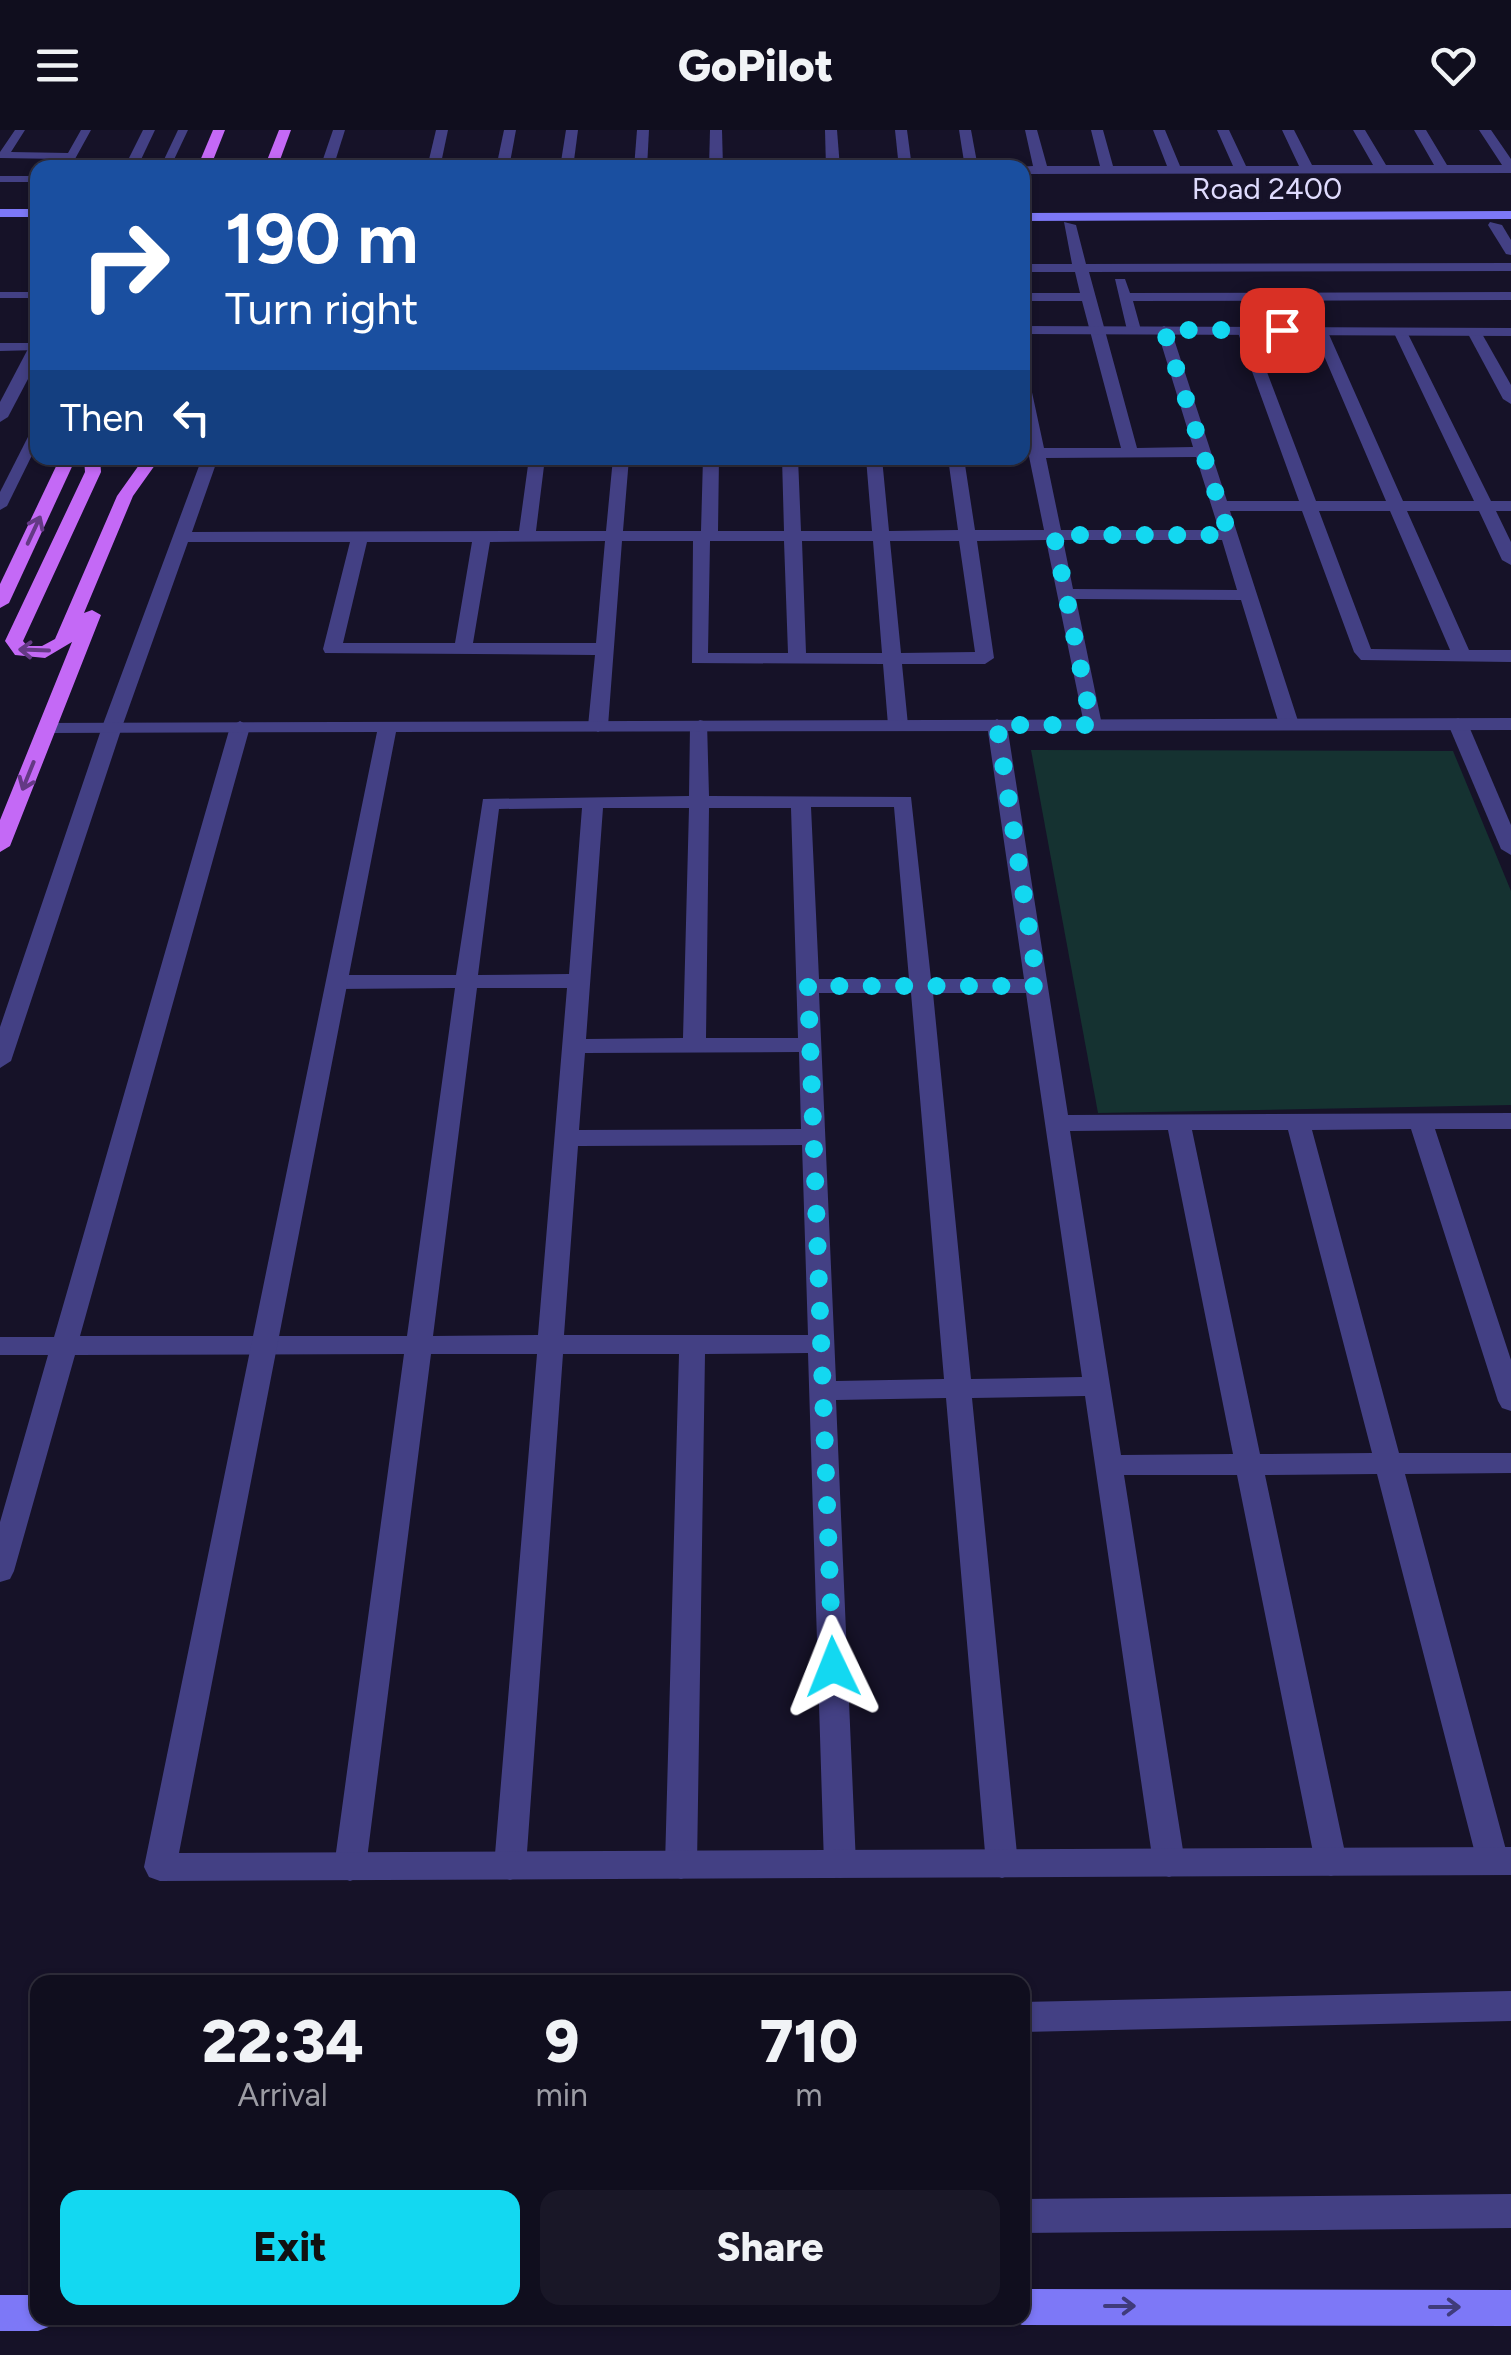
<!DOCTYPE html>
<html lang="en">
<head>
<meta charset="utf-8">
<style>
	:root { --surface:#100e1e; --page:#191727; --text:#f1f3f6; --muted:#9c9ca4; --line:#302e3c; --accent:#13d8f1 }
	body { margin:0; font-family:Figtree,sans-serif; background:var(--page); color:var(--text); height:100vh; display:flex; flex-direction:column; font-size:38px; white-space:nowrap }
	* { box-sizing:border-box; margin:0 }
	p { font-size:32px; color:var(--muted) }
	.icon { flex:none; width:55px; height:55px; fill:none; stroke:currentColor; stroke-width:2; stroke-linecap:round; stroke-linejoin:round }
	.map { position:relative; flex:1; overflow:hidden }
	.drawer { position:absolute; left:30px; top:1845px; width:1000px; height:350px; display:flex; flex-direction:column; background:var(--surface); border-radius:20px; box-shadow:0 2px 8px #0004,0 0 0 2px var(--line) }
	.drawer>* { flex:none }
	.banner { position:absolute; left:30px; top:30px; width:1000px; height:305px; border-radius:20px; box-shadow:0 2px 8px #0004,0 0 0 2px var(--line); background:#1a4fa0; color:#fff; overflow:hidden }
	.pin { position:absolute; display:grid; place-items:center; width:85px; height:85px; color:#fff; margin:-42px; border-radius:20px; box-shadow:0 5px 15px #0006 }
	.me { position:absolute; width:110px; margin:-55px; rotate:358deg; stroke-linejoin:round; filter:drop-shadow(0 0 8px #0008) }
	.turn { display:flex; align-items:center; gap:35px; height:210px; padding:0 30px; font-size:45px }
	.turn .icon { width:130px; height:130px; stroke-width:2.5 }
	.turn b { display:block; font-size:70px; line-height:85px }
	.then { display:flex; align-items:center; height:95px; padding:0 30px; background:#0003; gap:20px; font-size:38px }
	.eta { display:flex; justify-content:space-evenly; align-items:center; height:170px; text-align:center }
	.eta b { font-size:60px; font-weight:800; line-height:70px }
	.action { display:flex; gap:20px; margin-top:auto; padding:20px 30px }
	.action a { flex:1; height:115px; border-radius:20px; background:var(--accent); color:#111; font-size:40px; font-weight:800; line-height:115px; text-align:center }
	.action a+a { background:var(--page); color:var(--text) }
	header { display:flex; justify-content:space-between; align-items:center; height:130px; padding:0 30px; background:var(--surface); font-size:45px; font-weight:800 }
	.map>svg:first-child { display:block }
	.green { fill:#153231 }
	.lines { fill:none; stroke-linecap:round; stroke-linejoin:round }
	.service { fill:#434084; fill-rule:evenodd }
	.pedestrian { fill:#434084; fill-rule:evenodd }
	.minor { fill:#434084; fill-rule:evenodd }
	.tertiary { fill:#434084; fill-rule:evenodd }
	.secondary { fill:#7d78f7; fill-rule:evenodd }
	.primary { fill:#c469f6; fill-rule:evenodd }
	.oneway { stroke:#643985 }
	.oneway2 { stroke:#3f3b7b }
	.route { stroke:#13d8f1; stroke-width:18; stroke-dasharray:0 32.4 }
	.labels { text-anchor:middle; stroke-width:8; stroke-linejoin:round; paint-order:stroke }
	.far-street-label { font-size:30px; fill:#dfdbfd; stroke:#161228 }
</style>
</head>
<body>
<header><svg class="icon" aria-label="menu" viewBox="0 0 24 24"><path d="M4 6h16M4 12h16M4 18h16"/></svg>GoPilot<svg class="icon" aria-label="heart" viewBox="0 0 24 24"><path d="M12 20l-8-8c-3-5 5-10 8-4 3-6 11-1 8 4z"/></svg></header>
<div class="map">
<svg width="1511" height="2225" viewBox="0 0 1511 2225">
	<rect width="100%" height="100%" fill="#161228"/>
	<path class="green" d="M1031,620L1453,621L1511,761V975L1098,983Z"/>
	<g class="lines">
		<g class="service">
			<path d="M15,0H25L11,22L68,23L81,0H91L70,38L60,37L64,29L0,28V22Z"/>
			<path d="M178,0H188L170,38H160Z"/>
			<rect x="0" y="46" width="38" height="6"/>
			<rect x="0" y="162" width="38" height="6"/>
			<path d="M0,213H36L38,220L0,221Z"/>
			<path d="M38,295V313L7,376L0,380V362L32,299Z"/>
		</g>
		<path class="pedestrian" d="M1511,2064V2098L1022,2103V2069Z"/>
		<g class="minor">
			<path d="M143,0H155L137,38H124Z"/>
			<path d="M333,0H345L333,38H320Z"/>
			<path d="M436,0H448L440,38H427Z"/>
			<path d="M504,0H516L509,38H496Z"/>
			<path d="M566,0H578L573,38H560Z"/>
			<path d="M637,0H649L647,38H634Z"/>
			<path d="M710,0H722L723,38H709Z"/>
			<path d="M825,0H837L840,38H826Z"/>
			<path d="M895,0H907L912,38H899Z"/>
			<path d="M959,0H971L978,38H965Z"/>
			<path d="M1025,0H1037L1047,36H1100L1091,0H1103L1113,36H1167L1153,0H1165L1180,36H1233L1217,0H1229L1246,36H1299L1282,0H1294L1312,35H1373L1353,0H1365L1386,35H1434L1414,0H1426L1447,35H1502L1479,0H1491L1511,29V43L1022,44V38L1017,37L1033,36Z"/>
			<path d="M1064,92L1076,95L1086,134L1511,133V141L1089,142L1137,318L1193,317L1157,200L1164,196L1171,200L1227,371H1299L1237,200L1244,196L1251,200L1316,371H1386L1313,200L1320,196L1327,200L1403,371H1474L1393,201L1405,198L1491,371H1511V381H1496L1511,412V435L1502,430L1479,381H1407L1469,520H1511V532L1361,530L1354,522L1302,381H1230L1299,594L1296,598L1289,600L1279,594L1241,470L1076,469L1102,595L1092,601L1085,599L1046,410L977,411L994,528L985,534H902L908,595L898,601L888,595L883,534L692,533L693,411H622L608,596L598,602L588,596L595,525L325,523L323,519L350,412H188L122,597L11,931L0,938V897L102,597L202,328H218L192,402L519,401L529,328H545L536,401H606L613,328H629L623,401H701L703,328H719L718,401H784L782,328H798L801,401H872L866,328H882L889,401L958,400L948,328H964L975,400H1044L1022,292V248L1030,253L1044,318H1121L1082,171H1022V163H1080L1075,142H1022V134H1072ZM1196,327L1219,400H1061L1046,328ZM1319,381H1390L1450,520L1371,519ZM1063,410H1222L1237,460L1073,459ZM605,411L596,513H473L490,412ZM710,411H784L788,523H708ZM802,411H873L882,523H806ZM890,411H959L975,522L901,523ZM367,412H472L455,513H343Z"/>
			<path d="M1115,149H1125L1130,163L1511,162V170L1133,171L1141,200L1134,204L1127,200Z"/>
			<path d="M1474,198L1481,202L1511,255V274L1503,269L1467,202Z"/>
			<path d="M38,211V230L8,287L0,292V272L30,215Z"/>
			<path d="M1458,588L1468,594L1511,695V725L1501,719L1448,594Z"/>
			<path d="M997,589L1007,595L1068,985L1511,983V999H1435L1511,1230V1281L1502,1278L1498,1271L1411,999L1312,1000L1399,1323H1511V1343L1405,1344L1509,1731L1504,1741L1493,1745L1482,1741L1477,1731L1377,1344L1265,1345L1347,1732L1342,1742L1331,1746L1320,1742L1315,1732L1237,1345H1124L1185,1733L1180,1743L1169,1747L1158,1743L1153,1733L1085,1266L972,1268L1018,1734L1013,1744L1002,1748L991,1744L986,1734L946,1268L836,1270L856,1734L851,1744L840,1748L829,1744L824,1734L808,1223L705,1224L697,1735L692,1745L681,1749L670,1745L665,1735L679,1224H563L526,1736L521,1746L510,1750L499,1746L494,1736L537,1224H431L366,1737L361,1747L350,1751L339,1747L334,1737L404,1224L75,1225L14,1441L10,1449L0,1452V1392L48,1225H0V1207H54L230,597L240,591L250,597L80,1206H407L455,858L337,859L326,852L337,845H456L483,669L689,666L690,596L700,590L707,592L709,666L911,667L931,849H1024L987,595ZM811,677H894L909,849H819ZM582,678L569,844L478,845L499,679ZM603,678H689L683,908L586,909ZM709,678H791L798,908H706ZM477,858H567L538,1205L433,1206ZM819,863H911L944,1249L836,1251ZM933,863H1026L1082,1247L971,1249ZM799,922L801,999L579,1000L585,923ZM1168,1000L1233,1324L1121,1325L1070,1001ZM1192,1000H1288L1372,1323L1260,1324ZM802,1015L808,1205H564L578,1016Z"/>
			<path d="M1511,1861V1891L1022,1902V1872Z"/>
		</g>
		<g class="tertiary">
			<path d="M1490,92L1502,95L1511,110V125L1506,124L1488,95Z"/>
			<path d="M1022,196L1511,198V206L1022,204Z"/>
			<path d="M1511,588V600L396,602L179,1723L1511,1717V1745L160,1751L149,1747L144,1737L377,602L48,603L41,601V593Z"/>
		</g>
		<g class="secondary">
			<rect x="0" y="79" width="38" height="8"/>
			<path d="M1511,81V89L1022,91V83Z"/>
			<path d="M1022,2159L1511,2160V2196L1022,2195L1008,2188H1022Z"/>
			<path d="M0,2165H38V2188H55L51,2196L38,2201H0Z"/>
		</g>
		<g class="primary">
			<path d="M213,0H225L210,38H197Z"/>
			<path d="M279,0H291L277,38H264Z"/>
			<path d="M60,328H76L9,473L0,478V454Z"/>
			<path d="M84,328H100L101,342L23,511L27,516H42L55,509L117,366L144,328H160L133,366L84,483L92,480L101,485L10,716L0,722V690L72,512L45,528L15,525L5,511L85,342Z"/>
		</g>
	</g>
	<defs><path id="oneway-shaft" d="M-6 0H5M1.5-3L5.5 0L1.5 3" fill="none" stroke-width="1.6" stroke-linecap="round" stroke-linejoin="round" transform="scale(2.5)"/></defs>
	<g class="oneway">
		<use href="#oneway-shaft" transform="translate(34 400) rotate(-65)"/>
		<use href="#oneway-shaft" transform="translate(34 520) rotate(-178)"/>
		<use href="#oneway-shaft" transform="translate(28 646) rotate(112)"/>
	</g>
	<g class="oneway2">
		<use href="#oneway-shaft" transform="translate(1120 2176)"/>
		<use href="#oneway-shaft" transform="translate(1445 2177)"/>
	</g>
	<g class="lines">
		<path class="route" d="M833,1537L808,856H1038L997,595H1092L1054,405H1229L1164,200H1282"/>
	</g>
	<g class="labels">
		<g class="far-street-label">
			<text x="1267" y="69">Road 2400</text>
		</g>
	</g>
</svg>
<div class="pin" style="left:1282px;top:200px;background:#d93025"><svg class="icon" aria-label="arrive" viewBox="0 0 24 24"><path d="M6 21V4h12l-3 4 3 4H6"/></svg></div>
<svg class="me" style="left:833px;top:1537px" viewBox="-20 -20 40 40"><path d="M0-17L14 15 0 8-14 15z" fill="#13d8f1" stroke="#fff" stroke-width="4"/></svg>
<div class="banner">
<div class="turn"><svg class="icon" aria-label="right" viewBox="0 0 24 24"><path d="M7 20v-9h11M14 6l5 5-5 5"/></svg><div><b>190 m</b>Turn right</div></div>
<div class="then">Then<svg class="icon" aria-label="left" viewBox="0 0 24 24"><path d="M17 20v-9H6M10 6l-5 5 5 5"/></svg></div>
</div>
<section class="drawer">
<div class="eta">
<div><b>22:34</b><p>Arrival</p></div>
<div><b>9</b><p>min</p></div>
<div><b>710</b><p>m</p></div>
</div>
<div class="action"><a>Exit</a><a>Share</a></div>
</section>
</div>
</body>
</html>
